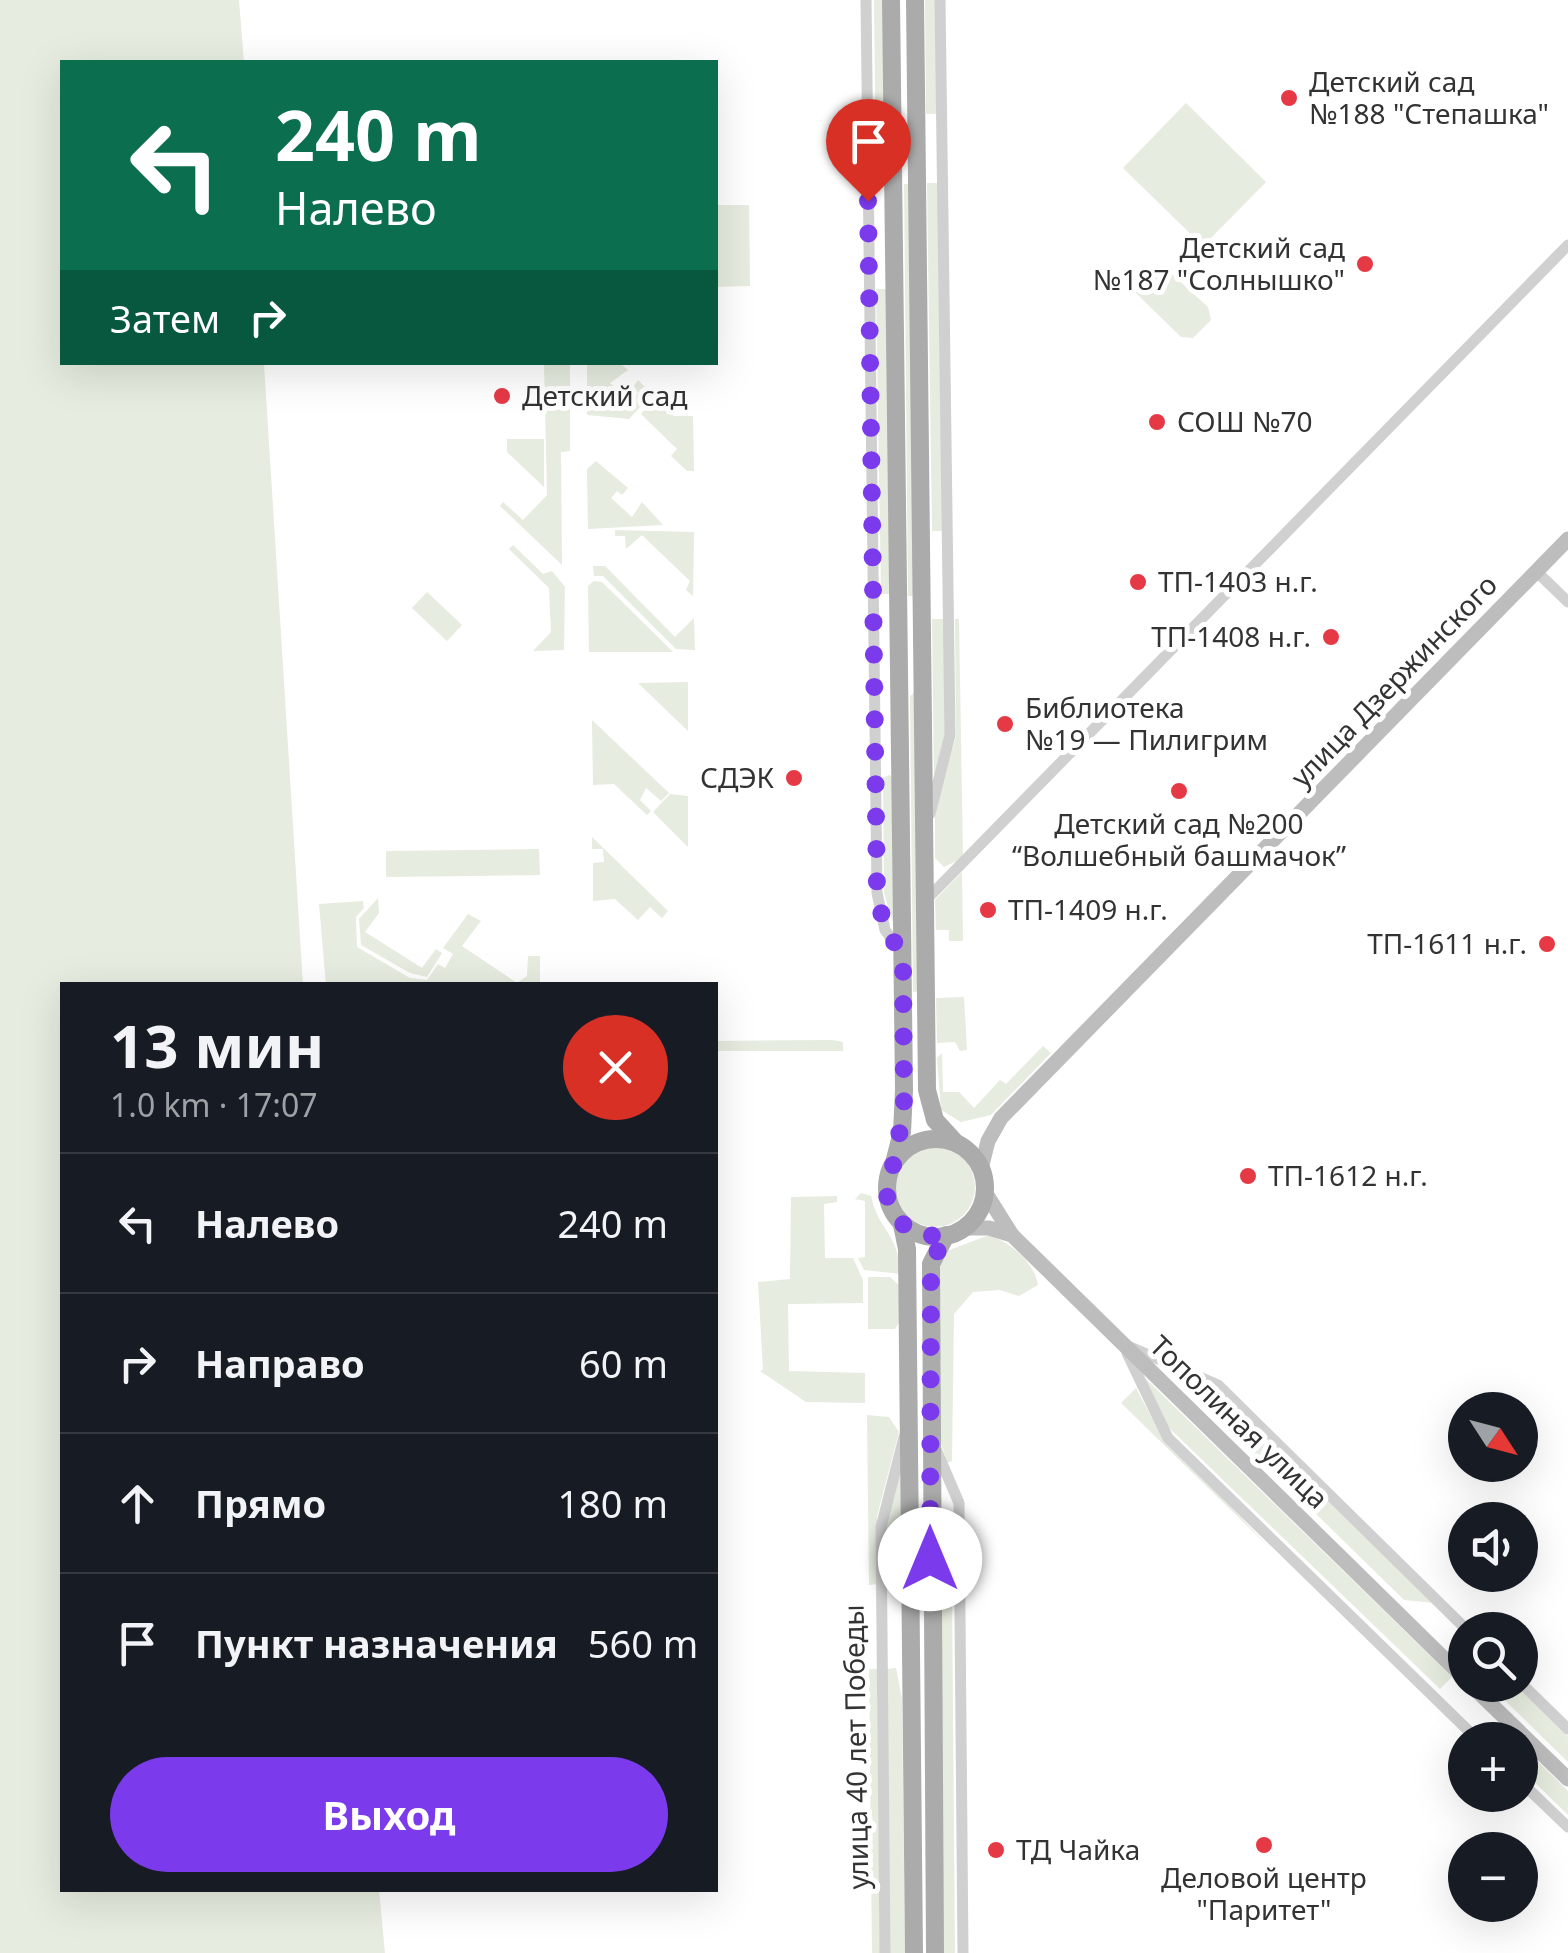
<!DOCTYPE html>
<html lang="ru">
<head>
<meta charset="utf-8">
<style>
	:root { --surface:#171b24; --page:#20242c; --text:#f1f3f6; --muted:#9ea1a6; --line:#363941; --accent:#7c3aed }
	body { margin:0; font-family:"Noto Sans",sans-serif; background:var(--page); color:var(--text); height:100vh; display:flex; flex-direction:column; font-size:38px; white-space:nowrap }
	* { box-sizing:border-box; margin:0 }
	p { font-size:32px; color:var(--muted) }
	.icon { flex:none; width:55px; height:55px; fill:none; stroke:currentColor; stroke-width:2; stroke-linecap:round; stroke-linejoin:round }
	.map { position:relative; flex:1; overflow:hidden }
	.panel { position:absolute; left:60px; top:982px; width:658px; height:910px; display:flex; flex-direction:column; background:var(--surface); border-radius:0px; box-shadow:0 10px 40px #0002 }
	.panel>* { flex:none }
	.banner { position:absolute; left:60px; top:60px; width:658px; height:305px; border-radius:0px; box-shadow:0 10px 40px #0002; background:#0b6e4f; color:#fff; overflow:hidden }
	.needle { width:65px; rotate:126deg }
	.fabs { position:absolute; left:1448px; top:1392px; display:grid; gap:20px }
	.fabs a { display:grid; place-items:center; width:90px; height:90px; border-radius:50%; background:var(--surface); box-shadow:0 10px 40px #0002; font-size:50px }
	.pin { position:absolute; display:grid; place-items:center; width:85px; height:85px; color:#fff; margin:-102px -42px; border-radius:50% 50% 50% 0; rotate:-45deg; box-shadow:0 0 10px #0007 }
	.pin .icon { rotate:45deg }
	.me { position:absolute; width:110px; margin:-55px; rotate:0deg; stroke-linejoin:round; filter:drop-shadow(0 0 8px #0008) }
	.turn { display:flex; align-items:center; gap:35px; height:210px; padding:0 50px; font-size:45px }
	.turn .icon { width:130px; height:130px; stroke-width:2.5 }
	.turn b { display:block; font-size:70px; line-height:85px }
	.then { display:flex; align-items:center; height:95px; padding:0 50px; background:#0003; gap:20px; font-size:38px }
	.round { display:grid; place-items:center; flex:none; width:105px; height:105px; border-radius:52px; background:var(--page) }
	.summary { display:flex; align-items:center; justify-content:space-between; height:170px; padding:0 50px }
	h1 { font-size:60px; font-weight:700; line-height:75px }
	.action { display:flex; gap:20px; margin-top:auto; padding:20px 50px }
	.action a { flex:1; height:115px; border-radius:60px; background:var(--accent); color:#fff; font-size:40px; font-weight:700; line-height:115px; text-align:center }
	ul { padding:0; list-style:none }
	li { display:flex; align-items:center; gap:30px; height:140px; padding:0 50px; border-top:2px solid var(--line) }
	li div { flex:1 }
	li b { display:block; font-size:38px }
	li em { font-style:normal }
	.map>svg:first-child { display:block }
	.green { fill:#e6ecdf }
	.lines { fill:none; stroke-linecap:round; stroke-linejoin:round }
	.street { stroke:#d0d0d0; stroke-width:11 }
	.secondary { stroke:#bdbdbd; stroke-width:15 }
	.primary { stroke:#ababab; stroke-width:18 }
	.route { stroke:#7c3aed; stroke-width:18; stroke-dasharray:0 32.4 }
	.poi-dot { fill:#e63946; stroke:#fff; stroke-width:4 }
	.labels { text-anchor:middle; stroke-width:10; stroke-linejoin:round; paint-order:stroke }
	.poi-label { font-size:28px; fill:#333; stroke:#fff; text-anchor:start }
	.street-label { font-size:28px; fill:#333; stroke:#fff }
</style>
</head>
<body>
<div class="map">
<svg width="1568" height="1953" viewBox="0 0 1568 1953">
	<rect width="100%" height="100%" fill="#fff"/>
	<g class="green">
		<path d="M0,0H239L244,62H62V362L264,363L303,985H62V1890H379L385,1953H0Z"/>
		<path d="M874,0H885V177L876,165Z"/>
		<path d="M925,0H937L938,114H926Z"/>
		<path d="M1186,103L1266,182L1203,246L1123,168Z"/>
		<path d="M927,183H938L943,531H932Z"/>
		<path d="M904,184H911L916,596H908Z"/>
		<path d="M715,205H749L750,286L715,287Z"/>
		<path d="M1163,266L1208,307L1211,320L1193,338L1181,337L1136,293C1135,279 1150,266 1163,266Z"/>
		<path d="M876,289H887L892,594H881Z"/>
		<path d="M544,363H570V451L561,452L562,565L500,506L503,502L523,520L547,495Z"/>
		<path d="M587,363H620L628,370L610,383L630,401L638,393L633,387L638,380L652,394L629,419L587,415Z"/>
		<path d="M656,398L674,416H693L694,471H687L671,456L677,449L641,414Z"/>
		<path d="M507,439H544V487L507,452Z"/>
		<path d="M596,461L628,488L622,495L617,491L611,498L632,517L642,502L663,525L588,529L587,469Z"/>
		<path d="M615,530L694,532L693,596L686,590L690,581L642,535L626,549L625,536H615Z"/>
		<path d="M513,545L543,574L552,571L565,587L564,650L533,651L551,632L549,588L509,549Z"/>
		<path d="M593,566H605L675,637L694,618L695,650L676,649L603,576H594Z"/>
		<path d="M594,581L602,582L673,652H589L588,586Z"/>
		<path d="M427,592L462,625L447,641L412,608Z"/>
		<path d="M932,619H945L946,735L934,780Z"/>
		<path d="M955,619H959L963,858L944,867L935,858V811L956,736Z"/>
		<path d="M688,682V731L638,683Z"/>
		<path d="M915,692L920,991L913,992L910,696Z"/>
		<path d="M592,720L669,793L661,801L646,788L640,800L651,811L647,815L614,784L593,785Z"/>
		<path d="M889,775L893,777L895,929L884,893L883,778Z"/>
		<path d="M670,794L688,796V847L653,812Z"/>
		<path d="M592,837L668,911L662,918L650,907L638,920L615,899L593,901V863L604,862L603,849H592Z"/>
		<path d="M539,849L540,875L386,877V851Z"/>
		<path d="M962,872L963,941H949V930H936L935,900Z"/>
		<path d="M378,898L379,913L365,932L422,968L436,949L442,953L427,977L410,973L361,945L359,919Z"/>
		<path d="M363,901L364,908L356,917L357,947L410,978L427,980L438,964L445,968L453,954L443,948L468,914L481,921L462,946L517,983L527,976L528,956H540V985H326L319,904Z"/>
		<path d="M964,997L967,1050L960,1051L955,1042L937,1043L936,998Z"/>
		<path d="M833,1040L843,1042V1051H715L717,1041Z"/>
		<path d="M1043,1046L1051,1053L991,1115L961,1122L941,1110L937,1058L942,1053L943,1092H959L974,1108L1000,1080L1006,1084Z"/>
		<circle cx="935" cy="1187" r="40"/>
		<path d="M861,1193L871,1196C879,1232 897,1230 901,1274L864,1270L858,1258L865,1257V1201L855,1199Z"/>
		<path d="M837,1196V1202L824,1204L825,1258H853L863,1280V1303L788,1304L789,1371L865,1373V1403L806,1402L760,1371L763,1370L758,1282L790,1279L791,1197Z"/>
		<path d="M989,1235C1010,1242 1035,1263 1038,1285L1019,1296L1000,1290L973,1292L954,1314L952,1461L947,1463L935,1423L941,1362L935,1338L934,1273L947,1251Z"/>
		<path d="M868,1277H890L901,1287L900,1321L895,1329H868Z"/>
		<path d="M1164,1365L1214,1387L1434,1603L1404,1600Z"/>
		<path d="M1145,1378L1452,1677L1440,1689L1166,1425Z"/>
		<path d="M1136,1388L1159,1431L1268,1546L1121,1403Z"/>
		<path d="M867,1415L889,1417L899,1432L877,1516V1584L869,1585Z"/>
		<path d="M900,1473L902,1584H886V1527Z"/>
		<path d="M952,1590L955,1953H940L935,1591Z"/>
		<path d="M896,1668L902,1699L905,1953H890L887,1669Z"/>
		<path d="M869,1669H877L880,1953H872Z"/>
		<path d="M1489,1685H1516L1568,1736V1762Z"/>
		<path d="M1520,1744L1568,1791V1815L1520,1768Z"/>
	</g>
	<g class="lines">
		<g class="street">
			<path d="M866,0L877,893L885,930L903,954"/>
			<path d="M1536,571L1568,602"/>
			<path d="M930,814L950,735L940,0"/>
			<path d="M925,901L1568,245"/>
			<path d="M1128,1346L1218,1385L1467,1630"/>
			<path d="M1127,1353L1168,1438L1478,1740"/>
			<path d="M935,1447L959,1503L963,1953"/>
			<path d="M1520,1682L1568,1729"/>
			<path d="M1520,1781L1568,1827"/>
			<path d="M885,1953L881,1527L904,1437"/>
		</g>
		<g class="secondary">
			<path d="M981,1169L988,1141L1001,1118L1568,539"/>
			<path d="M985,1192L1012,1235"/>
			<path d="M964,1228H989L1012,1235L1465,1679"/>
			<path d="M1471,1685L1568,1779"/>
		</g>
		<g class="primary">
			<path d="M891,0L904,1090L902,1132L894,1163"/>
			<path d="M915,0L927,1090L935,1120L956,1143"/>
			<circle cx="936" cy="1188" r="49"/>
			<path d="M902,1225L907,1249L914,1953"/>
			<path d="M935,1953L931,1264L946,1235"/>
		</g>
	</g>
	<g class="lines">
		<path class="route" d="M868,201L877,893L885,930L903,954L904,1110L887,1196L896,1217L910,1231L922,1236L946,1235L931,1264L930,1559"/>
	</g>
	<g class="poi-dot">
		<circle cx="1289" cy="98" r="10"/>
		<circle cx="1365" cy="264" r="10"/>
		<circle cx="502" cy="396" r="10"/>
		<circle cx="1157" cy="422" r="10"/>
		<circle cx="1138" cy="582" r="10"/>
		<circle cx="1331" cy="637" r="10"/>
		<circle cx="1005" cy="724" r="10"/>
		<circle cx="794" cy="778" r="10"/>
		<circle cx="1179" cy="791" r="10"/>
		<circle cx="988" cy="910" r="10"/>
		<circle cx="1547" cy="944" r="10"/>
		<circle cx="1248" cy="1176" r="10"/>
		<circle cx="1264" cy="1845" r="10"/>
		<circle cx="996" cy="1850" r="10"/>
	</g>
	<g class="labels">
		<g class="poi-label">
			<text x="1309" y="92">Детский сад<tspan x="1309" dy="32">№188 "Степашка"</tspan></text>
			<text x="1345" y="258" text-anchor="end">Детский сад<tspan x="1345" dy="32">№187 "Солнышко"</tspan></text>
			<text x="522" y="406">Детский сад</text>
			<text x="1177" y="432">СОШ №70</text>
			<text x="1158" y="592">ТП-1403 н.г.</text>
			<text x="1311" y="647" text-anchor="end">ТП-1408 н.г.</text>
			<text x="1025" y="718">Библиотека<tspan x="1025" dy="32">№19 — Пилигрим</tspan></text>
			<text x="774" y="788" text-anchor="end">СДЭК</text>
			<text x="1179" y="834" text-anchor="middle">Детский сад №200<tspan x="1179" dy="32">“Волшебный башмачок”</tspan></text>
			<text x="1008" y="920">ТП-1409 н.г.</text>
			<text x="1527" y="954" text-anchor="end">ТП-1611 н.г.</text>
			<text x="1268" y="1186">ТП-1612 н.г.</text>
			<text x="1016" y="1860">ТД Чайка</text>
			<text x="1264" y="1888" text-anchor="middle">Деловой центр<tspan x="1264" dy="32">"Паритет"</tspan></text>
		</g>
		<g class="street-label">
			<text transform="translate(1394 681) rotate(-46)" y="10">улица Дзержинского</text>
			<text transform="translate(1239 1422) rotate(44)" y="10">Тополиная улица</text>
			<text transform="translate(856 1747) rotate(-91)" y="10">улица 40 лет Победы</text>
		</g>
	</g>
</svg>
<div class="fabs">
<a><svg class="needle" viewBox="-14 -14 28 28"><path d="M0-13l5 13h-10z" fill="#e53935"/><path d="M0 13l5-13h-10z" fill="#9ea1a6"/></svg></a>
<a><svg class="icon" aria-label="sound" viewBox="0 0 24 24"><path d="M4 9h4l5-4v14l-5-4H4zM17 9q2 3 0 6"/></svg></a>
<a><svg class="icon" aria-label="search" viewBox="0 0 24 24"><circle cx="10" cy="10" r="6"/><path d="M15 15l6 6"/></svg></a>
<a>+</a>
<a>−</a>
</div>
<div class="pin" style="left:868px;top:201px;background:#d93025"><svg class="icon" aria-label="arrive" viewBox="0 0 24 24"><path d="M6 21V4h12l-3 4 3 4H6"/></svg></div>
<svg class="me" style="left:930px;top:1559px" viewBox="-20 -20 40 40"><circle r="19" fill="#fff"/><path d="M0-13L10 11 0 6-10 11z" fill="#7c3aed"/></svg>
<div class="banner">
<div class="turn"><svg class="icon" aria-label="left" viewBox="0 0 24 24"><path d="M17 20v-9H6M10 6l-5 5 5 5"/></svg><div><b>240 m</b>Налево</div></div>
<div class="then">Затем<svg class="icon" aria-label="right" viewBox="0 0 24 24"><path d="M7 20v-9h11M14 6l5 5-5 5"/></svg></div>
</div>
<section class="panel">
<div class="summary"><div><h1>13 мин</h1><p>1.0 km · 17:07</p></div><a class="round" style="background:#d93025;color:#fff"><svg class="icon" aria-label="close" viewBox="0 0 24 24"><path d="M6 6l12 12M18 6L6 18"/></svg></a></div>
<ul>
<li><svg class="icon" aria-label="left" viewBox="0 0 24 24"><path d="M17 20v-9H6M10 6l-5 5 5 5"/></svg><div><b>Налево</b></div><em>240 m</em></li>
<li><svg class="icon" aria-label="right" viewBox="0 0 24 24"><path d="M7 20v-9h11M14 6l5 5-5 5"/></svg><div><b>Направо</b></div><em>60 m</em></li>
<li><svg class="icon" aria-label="ahead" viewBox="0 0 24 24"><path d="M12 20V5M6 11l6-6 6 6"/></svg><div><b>Прямо</b></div><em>180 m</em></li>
<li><svg class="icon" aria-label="arrive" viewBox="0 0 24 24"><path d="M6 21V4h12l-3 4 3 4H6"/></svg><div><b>Пункт назначения</b></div><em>560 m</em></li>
</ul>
<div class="action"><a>Выход</a></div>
</section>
</div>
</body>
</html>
